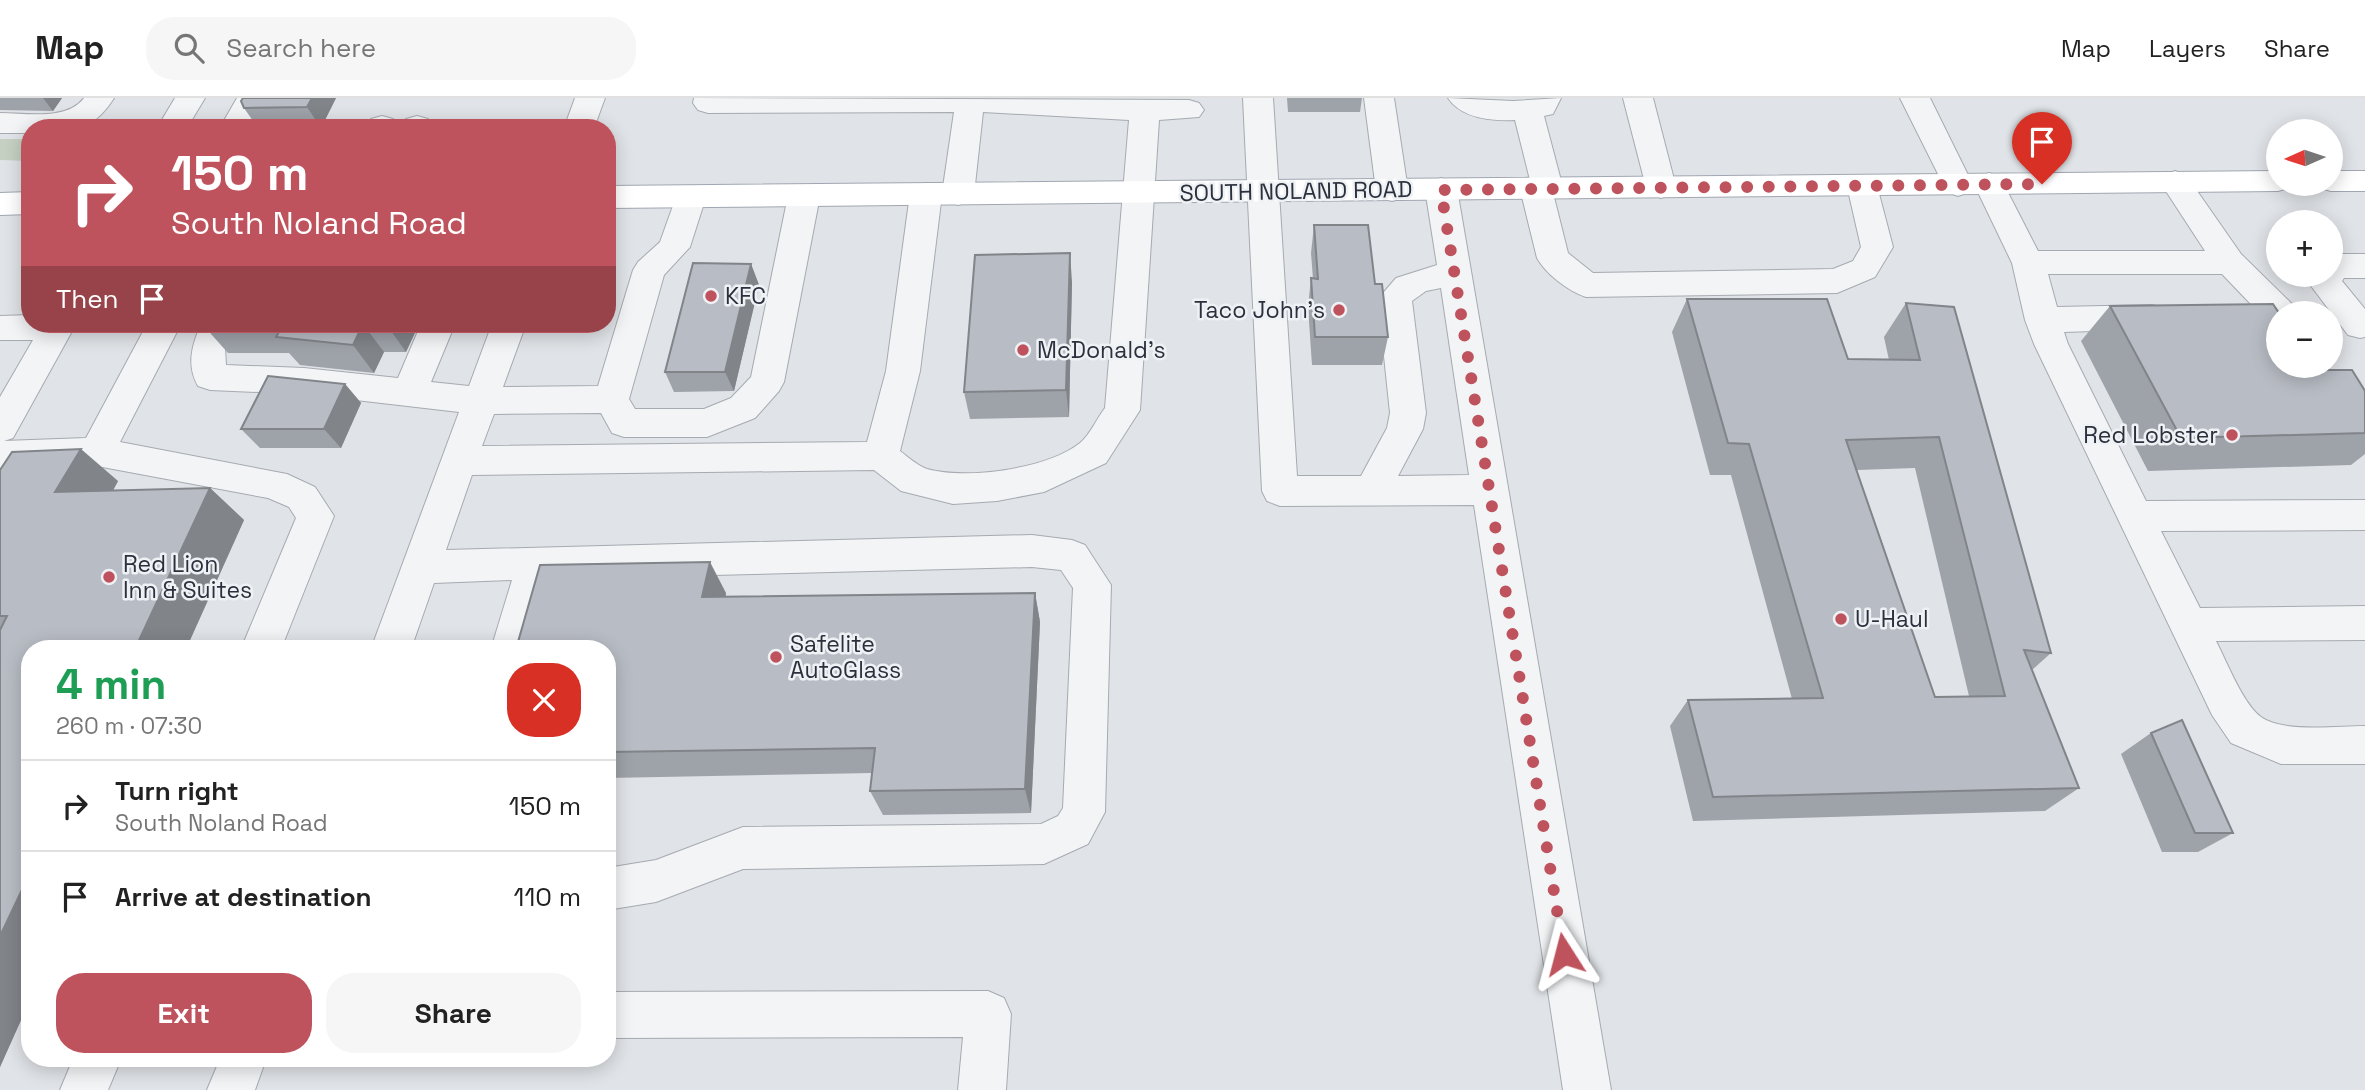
<!DOCTYPE html>
<html lang="en">
<head>
<meta charset="utf-8">
<style>
	:root { --surface:#fff; --page:#f6f6f6; --text:#222; --muted:#767676; --line:#e0e0e0; --accent:#bf535d }
	body { margin:0; font-family:"Space Grotesk",sans-serif; background:var(--page); color:var(--text); height:100vh; display:flex; flex-direction:column; font-size:26px; white-space:nowrap }
	* { box-sizing:border-box; margin:0 }
	p { font-size:23px; color:var(--muted) }
	.icon { flex:none; width:38px; height:38px; fill:none; stroke:currentColor; stroke-width:2; stroke-linecap:round; stroke-linejoin:round }
	.map { position:relative; flex:1; overflow:hidden }
	.sheet { position:absolute; left:21px; top:542px; width:595px; height:427px; display:flex; flex-direction:column; background:var(--surface); border-radius:28px; box-shadow:0 4px 18px #0003 }
	.sheet>* { flex:none }
	.guide { position:absolute; left:21px; top:21px; width:595px; height:214px; border-radius:28px; box-shadow:0 4px 18px #0003; background:#bf535d; color:#fff; overflow:hidden }
	.needle { width:46px; rotate:267deg }
	.buttons { position:absolute; left:2266px; top:21px; display:grid; gap:14px }
	.buttons a { display:grid; place-items:center; width:77px; height:77px; border-radius:50%; background:var(--surface); box-shadow:0 4px 18px #0003; font-size:35px }
	.pin { position:absolute; display:grid; place-items:center; width:60px; height:60px; color:#fff; margin:-72px -30px; border-radius:50% 50% 50% 0; rotate:-45deg; box-shadow:0 0 7px #0007 }
	.pin .icon { rotate:45deg }
	.me { position:absolute; width:77px; margin:-38px; rotate:351deg; stroke-linejoin:round; filter:drop-shadow(0 0 5px #0008) }
	.turn { display:flex; align-items:center; gap:24px; height:147px; padding:0 35px; font-size:32px }
	.turn .icon { width:91px; height:91px; stroke-width:2.5 }
	.turn b { display:block; font-size:49px; line-height:60px }
	.then { display:flex; align-items:center; height:66px; padding:0 35px; background:#0003; gap:14px; font-size:26px }
	.round { display:grid; place-items:center; flex:none; width:74px; height:74px; border-radius:28px; background:var(--page) }
	.summary { display:flex; align-items:center; justify-content:space-between; height:119px; padding:0 35px }
	h1 { font-size:42px; font-weight:600; line-height:52px; color:#1e9e55 }
	.action { display:flex; gap:14px; margin-top:auto; padding:14px 35px }
	.action a { flex:1; height:80px; border-radius:28px; background:var(--accent); color:#fff; font-size:28px; font-weight:600; line-height:80px; text-align:center }
	.action a+a { background:var(--page); color:var(--text) }
	ul { padding:0; list-style:none }
	li { display:flex; align-items:center; gap:21px; height:91px; padding:0 35px; border-top:2px solid var(--line) }
	li div { flex:1 }
	li b { display:block; font-size:26px }
	li em { font-style:normal }
	header { display:flex; align-items:center; gap:42px; box-sizing:border-box; height:98px; padding:0 35px; background:var(--surface); border-bottom:2px solid var(--line) }
	header strong { font-size:33px }
	nav { display:flex; gap:38px; margin-inline-start:auto; font-size:24px }
	.search { width:490px; height:63px; background:var(--page); display:flex; align-items:center; gap:18px; box-sizing:border-box; padding:0 24px; border-radius:28px; color:var(--muted); font-size:26px }
	.map>svg:first-child { display:block }
	.green { fill:#c5d0c2 }
	.lines { fill:none; stroke-linecap:round; stroke-linejoin:round }
	.minor-casing { stroke:#a6aab1; stroke-width:2 }
	.major-casing { stroke:#a1a7b2; stroke-width:2 }
	.minor { fill:#f2f4f6; fill-rule:evenodd }
	.major { fill:#fff; fill-rule:evenodd }
	.wall { fill:#9ea2a9; fill-rule:evenodd }
	.shaded-wall { fill:#818489 }
	.building { fill:#b8bcc4; stroke:#818489; stroke-width:2; fill-rule:evenodd }
	.route { stroke:#bf535d; stroke-width:12; stroke-dasharray:0 21.6 }
	.poi-dot { fill:#bf535d; stroke:#eff2f5; stroke-width:2.5 }
	.labels { text-anchor:middle; stroke-width:5; stroke-linejoin:round; paint-order:stroke }
	.street-label { font-size:23px; fill:#2b303d; stroke:#eff2f5 }
	.poi-label { font-size:23px; fill:#2b303d; stroke:#eff2f5; text-anchor:start }
</style>
</head>
<body>
<header>
<strong>Map</strong>
<div class="search"><svg class="icon" aria-label="search" viewBox="0 0 24 24"><circle cx="10" cy="10" r="6"/><path d="M15 15l6 6"/></svg>Search here</div>
<nav><a>Map</a><a>Layers</a><a>Share</a></nav>
</header>
<div class="map">
<svg width="2365" height="992" viewBox="0 0 2365 992">
	<rect width="100%" height="100%" fill="#e0e3e7"/>
	<path class="green" d="M0,41H30V63L0,62Z"/>
	<g class="lines">
		<g class="minor-casing">
			<g id="minor">
				<path d="M84,0H114C90,38 70,30 30,30V35H0V15C26,15 67,23 84,0Z"/>
				<path d="M175,0H205L187,30H157Z"/>
				<path d="M237,0H267L253,24L257,30H224L222,26Z"/>
				<path d="M575,0H605L594,30H564Z"/>
				<path d="M694,0L1189,2L1199,5L1204,12L1199,19L1159,22L1140,312L1106,365L1044,394L997,403L953,406L901,393L874,372L472,377L446,452L1032,437L1072,442L1085,447L1111,487L1105,714L1088,746L1044,766L743,771L656,804L607,812V770L656,762L743,729L1041,726L1058,718L1063,710L1073,490L1061,472L1032,469L550,481L531,551H491L512,482L434,485L411,551H371L459,314L304,296L210,292L198,288C186,267 192,247 201,226H235L225,250L226,267L304,270L398,280L421,226H455L431,284L469,288L492,226H526L503,289L598,288L633,172L638,164L660,144L679,91L690,88L701,91L706,99L690,149L664,177L629,301L635,311H704L731,300L751,279L788,98L793,90L804,87L815,90L820,98L784,284L779,293L755,320L707,339H624L612,335L601,315L494,316L482,348L867,344L886,273L910,96L915,88L926,85L937,88L942,96L920,273L900,353C908,359 918,368 927,371C966,382 1047,371 1080,345C1090,337 1097,320 1105,310L1129,22L983,14L974,96L969,104L958,107L947,104L942,96L954,14L708,15L698,12L693,5Z"/>
				<path d="M1243,0H1273L1297,378H1361L1387,330L1390,315L1378,201L1396,180L1437,167L1425,91L1430,84L1441,80L1452,84L1457,91L1611,992H1563L1474,407L1280,408L1267,403L1262,393ZM1441,190L1469,377L1398,378L1423,331L1426,315L1412,203L1426,193Z"/>
				<path d="M1364,0H1394L1408,92L1403,100L1392,103L1381,100L1376,92Z"/>
				<path d="M1448,0L1513,3L1561,0L1553,16L1544,18L1563,90L1559,97L1554,99L1568,155L1593,175L1833,171L1853,163L1861,149L1847,88L1851,81L1862,77L1873,81L1877,88L1893,149L1875,179L1837,195L1586,199C1568,193 1546,176 1537,160L1520,91L1525,84L1530,82L1515,22C1492,23 1462,21 1448,0Z"/>
				<path d="M1623,0H1653L1676,89L1672,96L1661,100L1650,96L1646,89Z"/>
				<path d="M1900,0H1930L1973,87L1969,94L1958,98L1947,94Z"/>
				<path d="M382,18L393,21L396,30H365L371,21Z"/>
				<path d="M417,18L428,21L431,30H401L406,21Z"/>
				<path d="M2175,73L2186,77L2241,156L2292,206L2297,215H2278V227L2268,224L2222,176H2048L2057,209L2152,207L2164,210L2169,219L2164,228L2152,231L2064,234L2068,246L2146,403L2365,402V432L2161,433L2200,510L2365,508V542L2216,543C2227,564 2243,606 2261,619C2284,635 2337,628 2365,628V666H2281L2231,645L2212,617L2034,246L2025,222L2012,165L1974,86L1978,79L1989,75L2000,79L2038,153H2205L2160,84L2164,77Z"/>
				<path d="M2334,156H2365V180H2344L2342,183L2365,211V239L2360,240L2348,237L2308,184L2312,177H2331V157Z"/>
				<path d="M30,217V226H76L13,340L4,343L86,340L147,226H181L120,344L287,376L315,389L334,418L281,551H241L296,420L289,409L268,400L97,368L0,371V299L33,242H0V218Z"/>
				<path d="M988,893L1004,900L1011,916L1006,992H958L963,939L607,940V894Z"/>
				<path d="M73,961H121L108,992H60Z"/>
				<path d="M220,961H266L255,992H207Z"/>
			</g>
		</g>
		<g class="major-casing">
			<g id="major">
				<path d="M2278,73V86H2292L2289,90L2278,93L607,110V88Z"/>
				<path d="M2331,73H2365V93H2331L2320,90L2317,86H2331Z"/>
				<path d="M30,94V116L0,117V95Z"/>
			</g>
		</g>
		<use href="#minor" class="minor"/>
		<use href="#major" class="major"/>
	</g>
	<g class="wall">
		<path d="M0,0H62L53,13L0,12Z"/>
		<path d="M336,0L321,30H258L244,10Z"/>
		<path d="M1287,0H1362L1360,14H1288Z"/>
		<path d="M1314,127L1375,186L1388,239L1382,267H1312L1308,209L1311,180L1313,181L1311,155Z"/>
		<path d="M751,166L759,187L734,293L674,294L665,274Z"/>
		<path d="M1072,184L1069,319L970,321L964,294Z"/>
		<path d="M1687,201L1848,261L1889,262L1884,239L1906,205L2051,555L2032,572L2079,690L2045,713L1693,723L1670,628L1688,602L1792,601L1731,377H1710L1672,234ZM1915,370L1969,598L1935,599L1857,372Z"/>
		<path d="M2110,208L2316,272L2365,293V356L2351,367L2148,373L2081,243Z"/>
		<path d="M203,226H419L406,254H384L374,275L300,267L289,255H228L203,227Z"/>
		<path d="M345,286L361,305L341,350H260L241,331Z"/>
		<path d="M0,372L118,383L113,393L210,390L244,422L186,551H30V902L0,969Z"/>
		<path d="M726,495V499L1035,495L1040,524L1031,715L883,717L870,693L872,675L607,680V551Z"/>
		<path d="M2151,635L2233,735L2198,754H2162L2121,656Z"/>
	</g>
	<g class="shaded-wall">
		<path d="M43,0H62L53,13Z"/>
		<path d="M312,0H336L321,30L307,9Z"/>
		<path d="M1070,155L1072,184L1069,319L1066,292Z"/>
		<path d="M751,166L759,187L734,293L725,274Z"/>
		<path d="M363,226L384,254L374,275L353,247Z"/>
		<path d="M386,226H419L406,254Z"/>
		<path d="M345,286L361,305L341,350L324,331Z"/>
		<path d="M81,351L118,383L94,426L55,394Z"/>
		<path d="M210,390L244,422L186,551H135Z"/>
		<path d="M710,464L726,495L720,529L702,499Z"/>
		<path d="M1035,495L1040,524L1031,715L1025,691Z"/>
		<path d="M30,775V902L0,969V838Z"/>
	</g>
	<g class="building">
		<path d="M243,0H312L307,9L244,10L241,3Z"/>
		<path d="M1314,127H1368L1375,186H1382L1388,239H1315L1311,180L1318,181Z"/>
		<path d="M1070,155L1066,292L964,294L975,157Z"/>
		<path d="M693,165L751,166L725,274H665Z"/>
		<path d="M1687,201H1827L1848,261L1920,262L1906,205L1954,209L2051,555L2024,552L2079,690L1713,699L1688,602L1823,600L1749,346L1728,345ZM1939,339L2005,598L1935,599L1846,342Z"/>
		<path d="M2273,206L2279,215L2278,268H2313L2316,272H2352L2365,293V335L2181,340L2110,208Z"/>
		<path d="M203,226H386H363L353,247L276,239L283,227H203Z"/>
		<path d="M268,278L345,286L324,331H241Z"/>
		<path d="M81,351L55,394L210,390L135,551H30V775L0,838V532L7,518H0V372L12,354Z"/>
		<path d="M710,464L702,499L1035,495L1025,691L870,693L875,650L607,654V551H516L540,467Z"/>
		<path d="M2182,622L2233,735H2195L2151,635Z"/>
	</g>
	<g class="lines">
		<path class="route" d="M1564,856L1441,92L2042,86"/>
	</g>
	<g class="poi-dot">
		<circle cx="711" cy="198" r="7"/>
		<circle cx="1339" cy="212" r="7"/>
		<circle cx="1023" cy="252" r="7"/>
		<circle cx="2232" cy="337" r="7"/>
		<circle cx="109" cy="479" r="7"/>
		<circle cx="1841" cy="521" r="7"/>
		<circle cx="776" cy="559" r="7"/>
	</g>
	<g class="labels">
		<g class="street-label">
			<text transform="translate(1296 93) rotate(-1)" y="8">SOUTH NOLAND ROAD</text>
		</g>
		<g class="poi-label">
			<text x="725" y="206">KFC</text>
			<text x="1325" y="220" text-anchor="end">Taco John's</text>
			<text x="1037" y="260">McDonald's</text>
			<text x="2218" y="345" text-anchor="end">Red Lobster</text>
			<text x="123" y="474">Red Lion<tspan x="123" dy="26">Inn &amp; Suites</tspan></text>
			<text x="1855" y="529">U-Haul</text>
			<text x="790" y="554">Safelite<tspan x="790" dy="26">AutoGlass</tspan></text>
		</g>
	</g>
</svg>
<div class="buttons">
<a><svg class="needle" viewBox="-14 -14 28 28"><path d="M0-13l5 13h-10z" fill="#e53935"/><path d="M0 13l5-13h-10z" fill="#767676"/></svg></a>
<a>+</a>
<a>−</a>
</div>
<div class="pin" style="left:2042px;top:86px;background:#d93025"><svg class="icon" aria-label="arrive" viewBox="0 0 24 24"><path d="M6 21V4h12l-3 4 3 4H6"/></svg></div>
<svg class="me" style="left:1564px;top:856px" viewBox="-20 -20 40 40"><path d="M0-17L14 15 0 8-14 15z" fill="#bf535d" stroke="#fff" stroke-width="4"/></svg>
<div class="guide">
<div class="turn"><svg class="icon" aria-label="right" viewBox="0 0 24 24"><path d="M7 20v-9h11M14 6l5 5-5 5"/></svg><div><b>150 m</b>South Noland Road</div></div>
<div class="then">Then<svg class="icon" aria-label="arrive" viewBox="0 0 24 24"><path d="M6 21V4h12l-3 4 3 4H6"/></svg></div>
</div>
<section class="sheet">
<div class="summary"><div><h1>4 min</h1><p>260 m · 07:30</p></div><a class="round" style="background:#d93025;color:#fff"><svg class="icon" aria-label="close" viewBox="0 0 24 24"><path d="M6 6l12 12M18 6L6 18"/></svg></a></div>
<ul>
<li><svg class="icon" aria-label="right" viewBox="0 0 24 24"><path d="M7 20v-9h11M14 6l5 5-5 5"/></svg><div><b>Turn right</b><p>South Noland Road</p></div><em>150 m</em></li>
<li><svg class="icon" aria-label="arrive" viewBox="0 0 24 24"><path d="M6 21V4h12l-3 4 3 4H6"/></svg><div><b>Arrive at destination</b></div><em>110 m</em></li>
</ul>
<div class="action"><a>Exit</a><a>Share</a></div>
</section>
</div>
</body>
</html>
